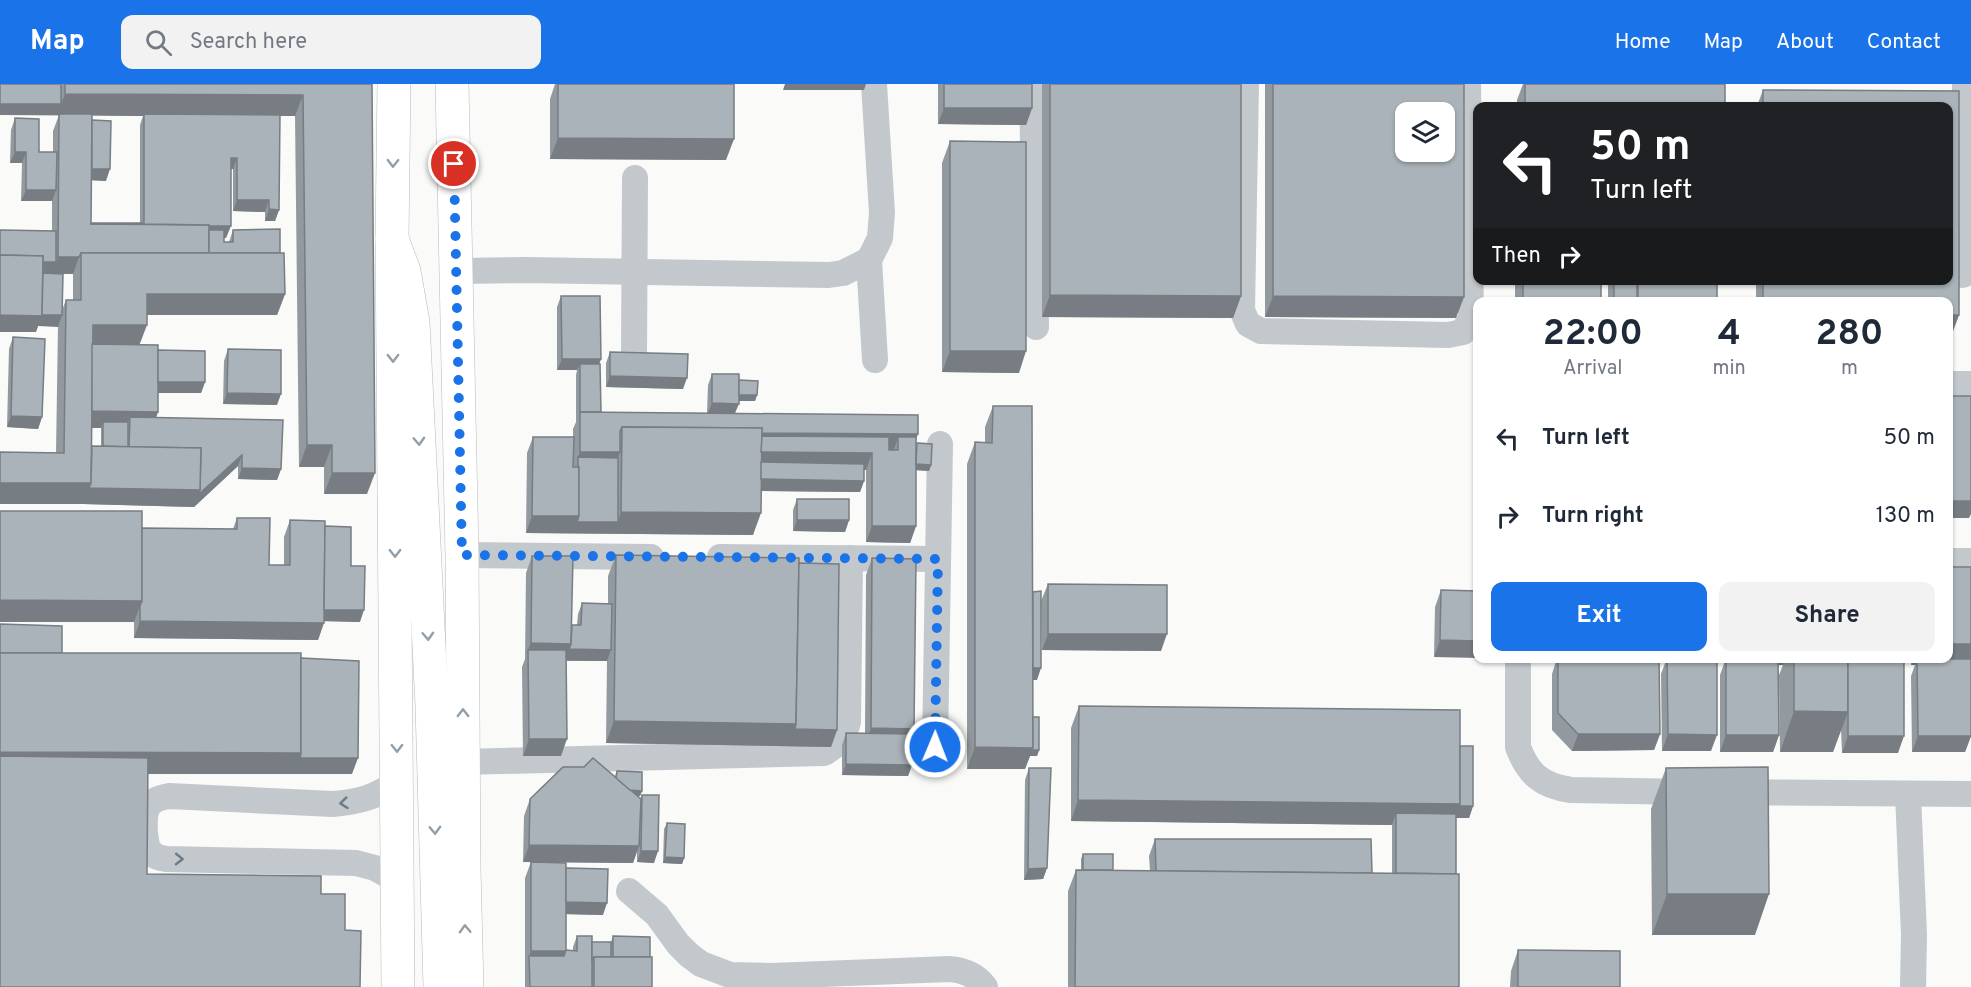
<!DOCTYPE html>
<html lang="en">
<head>
<meta charset="utf-8">
<style>
	:root { --surface:#fff; --page:#f2f2f3; --text:#1f2937; --muted:#747a83; --accent:#1a73e8 }
	body { margin:0; font-family:Overpass,sans-serif; background:var(--page); color:var(--text); height:100vh; display:flex; flex-direction:column; font-size:22px; white-space:nowrap }
	* { box-sizing:border-box; margin:0 }
	p { font-size:20px; color:var(--muted) }
	.icon { flex:none; width:33px; height:33px; fill:none; stroke:currentColor; stroke-width:2; stroke-linecap:round; stroke-linejoin:round }
	.map { position:relative; flex:1; overflow:hidden }
	.drawer { position:absolute; left:1473px; top:213px; width:480px; height:366px; display:flex; flex-direction:column; background:var(--surface); border-radius:12px; box-shadow:0 2px 4px #0004 }
	.drawer>* { flex:none }
	.banner { position:absolute; left:1473px; top:18px; width:480px; height:183px; border-radius:12px; box-shadow:0 2px 4px #0004; background:#202124; color:#fff; overflow:hidden }
	.controls { position:absolute; left:1395px; top:18px; display:grid; gap:12px }
	.controls a { display:grid; place-items:center; width:60px; height:60px; border-radius:12px; background:var(--surface); box-shadow:0 2px 4px #0004; font-size:30px }
	.pin { position:absolute; display:grid; place-items:center; width:51px; height:51px; color:#fff; margin:-26px; border:3px solid #fff; border-radius:50%; box-shadow:0 2px 6px #0007 }
	.me { position:absolute; width:66px; margin:-33px; rotate:1deg; stroke-linejoin:round; filter:drop-shadow(0 0 4px #0008) }
	.turn { display:flex; align-items:center; gap:21px; height:126px; padding:0 18px; font-size:27px }
	.turn .icon { width:78px; height:78px; stroke-width:2.5 }
	.turn b { display:block; font-size:42px; line-height:51px }
	.then { display:flex; align-items:center; height:57px; padding:0 18px; background:#0003; gap:12px; font-size:22px }
	.eta { display:flex; justify-content:space-evenly; align-items:center; height:102px; text-align:center }
	.eta b { font-size:36px; font-weight:700; line-height:42px }
	.action { display:flex; gap:12px; margin-top:auto; padding:12px 18px }
	.action a { flex:1; height:69px; border-radius:12px; background:var(--accent); color:#fff; font-size:24px; font-weight:700; line-height:69px; text-align:center }
	.action a+a { background:var(--page); color:var(--text) }
	ul { padding:0; list-style:none }
	li { display:flex; align-items:center; gap:18px; height:78px; padding:0 18px }
	li div { flex:1 }
	li b { display:block; font-size:22px }
	li em { font-style:normal }
	header { display:flex; align-items:center; gap:36px; box-sizing:border-box; height:84px; padding:0 30px; background:var(--accent); color:#fff }
	header strong { font-size:28px }
	nav { display:flex; gap:33px; margin-inline-start:auto; font-size:21px }
	.search { width:420px; height:54px; background:var(--page); display:flex; align-items:center; gap:15px; box-sizing:border-box; padding:0 21px; border-radius:12px; color:var(--muted); font-size:22px }
	.map>svg:first-child { display:block }
	.lines { fill:none; stroke-linecap:round; stroke-linejoin:round }
	.major-casing { stroke:#b5babe; stroke-width:34 }
	.highway-casing { stroke:#b4b9bd; stroke-width:34 }
	.minor { stroke:#c3c8cc; stroke-width:26 }
	.major { stroke:#fff; stroke-width:33 }
	.highway { stroke:#fff; stroke-width:33 }
	.wall { fill:#929a9f; fill-rule:evenodd }
	.shaded-wall { fill:#777d82 }
	.building { fill:#aab3b9; stroke:#777d82; stroke-width:1.5; fill-rule:evenodd }
	.oneway { stroke:#939fa8 }
	.oneway2 { stroke:#6a7a87 }
	.route { stroke:#1a73e8; stroke-width:10; stroke-dasharray:0 18 }
</style>
</head>
<body>
<header>
<strong>Map</strong>
<div class="search"><svg class="icon" aria-label="search" viewBox="0 0 24 24"><circle cx="10" cy="10" r="6"/><path d="M15 15l6 6"/></svg>Search here</div>
<nav><a>Home</a><a>Map</a><a>About</a><a>Contact</a></nav>
</header>
<div class="map">
<svg width="1971" height="903" viewBox="0 0 1971 903">
	<rect width="100%" height="100%" fill="#fafaf8"/>
	<g class="lines">
		<g class="major-casing">
			<g id="major">
				<path d="M394,0L392,155L398,903"/>
				<path d="M452,0L462,471L464,784L467,903"/>
			</g>
		</g>
		<g class="highway-casing">
			<path id="highway" d="M392,155L404,187L413,238L432,622L440,903"/>
		</g>
		<g class="minor">
			<path d="M1032,0L1036,243"/>
			<path d="M1246,0L1242,226L1248,240L1261,247L1448,251L1463,248L1471,234L1468,0"/>
			<path d="M869,176L875,276"/>
			<path d="M456,187L526,186L829,191L843,189L869,176L880,154L882,129L874,0"/>
			<path d="M1963,191L1965,0"/>
			<path d="M634,271L635,94"/>
			<path d="M1948,300H1971"/>
			<path d="M462,471L651,473"/>
			<path d="M720,473L938,475"/>
			<path d="M1948,477H1971"/>
			<path d="M1518,574V663C1528,690 1542,702 1571,706L1690,708"/>
			<path d="M935,663L940,360"/>
			<path d="M463,678L824,669C838,661 844,654 848,638L850,474"/>
			<path d="M397,697C379,713 357,718 333,720L169,712C144,716 144,728 145,749C146,755 146,763 150,767C154,773 160,774 166,775L356,779L375,784L399,797"/>
			<path d="M1733,708L1971,710"/>
			<path d="M1908,710L1914,851L1913,903"/>
			<path d="M629,807L657,831L678,860L689,871L701,880L730,891L772,892L949,885C964,886 976,891 985,903"/>
		</g>
		<use href="#major" class="major"/>
		<use href="#highway" class="highway"/>
	</g>
	<g class="wall">
		<path d="M0,0H372L367,410H324V383H299L295,32H279V126L275,137H265V128L233,127V85H231L226,154H224V158H229L233,146L280,169L285,210L277,231H147L139,261L158,266L205,298L201,309H158V328L156,333L281,385L277,396L238,395V382L194,423L83,420L56,369L58,242H38L36,248L52,147V117H21L22,79H10L11,46L15,34L39,68H53V47L59,31H0ZM92,31L143,32L140,41V139H91L92,96L106,97L92,36ZM63,190H73V216H66L62,226ZM92,344H101V362H91Z"/>
		<path d="M555,0H734L726,76L550,75V15Z"/>
		<path d="M938,0H1032V24L1026,41L938,40Z"/>
		<path d="M1042,0H1241V212L1233,234L1042,233Z"/>
		<path d="M1265,0H1464L1456,234L1265,233Z"/>
		<path d="M1523,0H1725V22H1517V16Z"/>
		<path d="M1763,6L1959,7V231L1951,252H1948V218H1756V196H1948V22H1757Z"/>
		<path d="M950,57L1019,289L942,288V79Z"/>
		<rect x="1515" y="196" width="86" height="22"/>
		<rect x="1608" y="196" width="109" height="22"/>
		<path d="M561,212L601,275L599,280L601,328L707,329L708,301L712,290L739,296L757,311L755,317H739L735,329L916,354V361L931,381L929,387L916,386V442L910,459L866,458V386H864V397L860,408L761,407L753,451L526,449L527,369L533,353H573V345L576,338V291L577,286H557V223Z"/>
		<path d="M13,253L42,333L38,345L7,343L9,265Z"/>
		<path d="M228,265L277,321L223,320L224,277Z"/>
		<path d="M610,268L683,305L606,303V279Z"/>
		<path d="M993,322L1033,508L1037,596H1033V633L1039,666L1037,672H1030L1025,685H967V380L975,358L985,359V343Z"/>
		<path d="M797,415L849,436L845,448L793,447V426Z"/>
		<path d="M0,427L142,444L233,445L237,434L269,481H284V453L290,436L325,442L351,482L360,538L324,537L318,556L134,554V538H0Z"/>
		<path d="M616,471L799,479L837,646L831,663L606,659L607,577H566L561,672H523L522,583L525,575L526,489L532,472L572,541H577L578,530L582,519H608V492Z"/>
		<path d="M872,474L914,645L912,650V681L908,692L842,691V661L846,649L865,650L866,491Z"/>
		<path d="M1048,500L1161,567L1042,566L1041,517Z"/>
		<path d="M1441,506L1478,507L1434,573L1435,523Z"/>
		<path d="M1557,574H1659L1660,650L1654,666L1572,667L1552,646V590Z"/>
		<path d="M1667,574L1711,667H1662L1661,590Z"/>
		<path d="M1726,574L1779,651L1773,668H1720V591Z"/>
		<path d="M1778,574H1904L1898,669H1842L1841,645L1833,668H1780L1779,591L1783,581H1778Z"/>
		<path d="M1911,574H1948L1971,652L1965,668H1912L1911,592L1915,581H1911Z"/>
		<path d="M1079,622L1460,662L1473,722L1469,734H1456V790L1459,903H1068V807L1076,786H1081V775L1083,770L1113,786L1150,787L1149,772L1155,755L1372,789H1392V741L1071,737V644Z"/>
		<path d="M1029,684L1047,784L1043,795L1024,796L1025,696Z"/>
		<path d="M1666,684L1755,851H1652L1651,725Z"/>
		<path d="M617,687L642,707L640,712H637L640,715L642,711L654,779L637,778V767L633,779L545,778L566,784L603,831L566,830V866L573,867V863L577,852L592,858H611L613,852L650,873L652,903H525V794L531,778H523L524,732L530,715L615,692Z"/>
		<path d="M667,739L684,774L682,780L663,779L664,745Z"/>
		<path d="M1518,866L1620,903H1510L1511,887Z"/>
	</g>
	<g class="shaded-wall">
		<path d="M785,0H866L864,6H783Z"/>
		<path d="M65,10L303,11L295,32H144V30L143,32L0,31V20H61Z"/>
		<path d="M944,24H1032L1026,41L938,40Z"/>
		<path d="M558,54L734,55L726,76L550,75Z"/>
		<path d="M15,68H26L22,79H10Z"/>
		<path d="M231,74H237L233,85L227,86Z"/>
		<path d="M90,85H110L106,97L86,96Z"/>
		<path d="M26,106H56L52,117H21Z"/>
		<path d="M237,116H269L265,128L233,127Z"/>
		<path d="M269,125L279,126L275,137H265Z"/>
		<path d="M144,142H231L226,154H207Z"/>
		<path d="M58,173H79L73,190L0,188V177L56,178Z"/>
		<path d="M147,210H285L277,231H139Z"/>
		<path d="M1050,211L1241,212L1233,234L1042,233Z"/>
		<path d="M1273,212L1464,213L1456,234L1265,233Z"/>
		<path d="M0,231H62L58,243L38,242L36,248H0Z"/>
		<path d="M1948,231H1959L1951,252H1948Z"/>
		<path d="M93,241H147L139,262H85Z"/>
		<path d="M950,267H1026L1019,289L942,288Z"/>
		<path d="M562,275H601L597,286L580,280L577,286H557Z"/>
		<path d="M610,292L687,294L683,305L606,303Z"/>
		<path d="M156,298H205L201,309H152Z"/>
		<path d="M227,309L281,310L277,321L223,320Z"/>
		<path d="M737,311H757L755,317H735Z"/>
		<path d="M712,319L739,320L734,331H707Z"/>
		<path d="M90,327L158,328L152,345L130,333L126,344L103,338L101,344H84Z"/>
		<path d="M11,332L42,333L38,345L7,343Z"/>
		<path d="M622,347L918,350L912,367L898,353L894,366Z"/>
		<path d="M307,361H332L324,383H299Z"/>
		<path d="M580,368H620L614,385L578,373Z"/>
		<path d="M760,368L872,369L866,386L758,385Z"/>
		<path d="M242,371L238,382L194,423L83,420H0V399H91Z"/>
		<path d="M916,380L931,381L929,387L914,386Z"/>
		<path d="M242,384L281,385L277,396L238,395Z"/>
		<path d="M332,389H375L367,410H324Z"/>
		<path d="M758,395L864,397L860,408L754,407Z"/>
		<path d="M1948,417H1971V430L1969,434H1948Z"/>
		<path d="M621,428L761,429L753,451L526,449L532,432H579L618,438Z"/>
		<path d="M797,436H849L845,448L793,447Z"/>
		<path d="M872,442H916L910,459L866,458Z"/>
		<path d="M0,516L142,517L134,538H0Z"/>
		<path d="M322,526H364L360,538L318,537Z"/>
		<path d="M140,537L324,539L318,556L134,554Z"/>
		<path d="M1048,550H1167L1161,567L1042,566Z"/>
		<path d="M1440,556L1478,557V574L1434,573Z"/>
		<path d="M531,559L571,560L611,566L607,577L528,576V566Z"/>
		<path d="M1948,560H1971V581L1917,575L1915,581H1911L1914,574H1948Z"/>
		<path d="M1780,574H1785L1783,581H1778Z"/>
		<path d="M1029,584H1041L1037,596H1025Z"/>
		<path d="M1794,627L1848,628L1833,668H1780Z"/>
		<path d="M614,637L796,640L837,646L831,663L606,659Z"/>
		<path d="M871,644L914,645L908,661H865Z"/>
		<path d="M1578,650H1660L1654,666L1572,667Z"/>
		<path d="M1668,650L1717,651L1711,667H1662Z"/>
		<path d="M1726,651H1779L1773,668H1720Z"/>
		<path d="M1848,652H1904L1898,669H1842Z"/>
		<path d="M1918,652H1971L1965,668H1912Z"/>
		<path d="M529,655H567L561,672H523Z"/>
		<path d="M975,663L1033,664L1039,666L1037,672H1030L1025,685H967Z"/>
		<path d="M0,668L301,669L358,674L352,690H0Z"/>
		<path d="M846,680L912,681L908,692L842,691Z"/>
		<path d="M616,706L642,707L640,712H614Z"/>
		<path d="M1078,716L1460,720L1473,722L1469,734H1455L1396,729L1392,741L1071,737Z"/>
		<path d="M529,761L639,762L633,779L523,778Z"/>
		<path d="M641,767H658L654,779L637,778Z"/>
		<path d="M665,773L684,774L682,780L663,779Z"/>
		<path d="M1047,784L1043,795L1024,796L1028,785Z"/>
		<path d="M1667,810H1769L1755,851H1652Z"/>
		<path d="M563,818L607,819L603,831L559,830Z"/>
		<path d="M531,867H566L560,884L529,872Z"/>
	</g>
	<g class="building">
		<rect x="0" y="0" width="61" height="20"/>
		<path d="M65,0H372L375,389H332V361H307L303,11L65,10Z"/>
		<path d="M558,0H734V55L558,54Z"/>
		<rect x="944" y="0" width="88" height="24"/>
		<path d="M1050,0H1241V212L1050,211Z"/>
		<path d="M1273,0H1464V213L1273,212ZM1406,28H1444V68H1406Z"/>
		<rect x="1525" y="0" width="200" height="22"/>
		<path d="M1763,6L1959,7V231H1948V218H1763V196H1948V22H1763Z"/>
		<path d="M59,30H92L91,140L209,141V169H81L79,173H58Z"/>
		<path d="M144,30L280,31L279,126L269,125V116H237V74H231V142H209V141L144,140Z"/>
		<path d="M15,34L39,35V68H57L56,106H26V68H15Z"/>
		<path d="M92,36L111,37L110,85H92Z"/>
		<path d="M950,57L1026,58V267H950Z"/>
		<rect x="91" y="139" width="51" height="1"/>
		<path d="M280,145V169H209V146H224V158H233V146Z"/>
		<path d="M0,146L56,147V178H43V172L0,171Z"/>
		<path d="M81,169H284L285,210H147V241H93L91,399H0V368L64,369L66,216H81Z"/>
		<path d="M0,171L43,172L42,232L0,231Z"/>
		<path d="M43,189L63,190L62,231H42Z"/>
		<rect x="1523" y="196" width="78" height="22"/>
		<rect x="1614" y="196" width="23" height="22"/>
		<rect x="1638" y="196" width="79" height="22"/>
		<path d="M561,212H600L601,275H562Z"/>
		<path d="M13,253L45,255L42,333L11,332Z"/>
		<path d="M92,260L158,261V328L92,327Z"/>
		<path d="M228,265L281,266V310L227,309Z"/>
		<path d="M158,266L205,267V298H158Z"/>
		<path d="M610,268L688,270L687,294L610,292Z"/>
		<path d="M580,280H600L601,328H580Z"/>
		<path d="M712,290H739V320L712,319Z"/>
		<path d="M739,296L758,297L757,311H739Z"/>
		<rect x="1948" y="312" width="23" height="105"/>
		<path d="M993,322H1032L1033,664L975,663V358L992,359Z"/>
		<path d="M580,328L918,331V350L762,349V344L622,343L620,347V368H580Z"/>
		<path d="M130,333L283,336L281,385L242,384V371L198,411L200,406L201,364L129,363Z"/>
		<path d="M103,338H128V363L103,362Z"/>
		<path d="M622,343L762,344L761,429L621,428Z"/>
		<path d="M762,352L889,353V366H898V353H916V442H872V369L761,368Z"/>
		<path d="M533,353H574L573,383H579V432H532Z"/>
		<path d="M917,359L932,360L931,381L916,380Z"/>
		<path d="M92,362L201,364L200,406L89,404L91,399Z"/>
		<path d="M578,373L618,374V438H577L579,432V383H578Z"/>
		<path d="M761,378L864,380V397L761,395Z"/>
		<rect x="797" y="415" width="52" height="21"/>
		<path d="M0,427H142V517L0,516Z"/>
		<path d="M237,434H270L269,481H290V436L325,437L324,539L140,537V522L142,517V444L237,445Z"/>
		<path d="M325,442L351,443V482H365L364,526H324Z"/>
		<path d="M616,471L799,474L796,640L614,637Z"/>
		<path d="M532,472H573L571,560L531,559Z"/>
		<path d="M872,474L916,475L914,645L871,644Z"/>
		<path d="M799,479L839,480L837,646L795,645L796,640Z"/>
		<rect x="1948" y="483" width="23" height="77"/>
		<path d="M1048,500L1167,501V550H1048Z"/>
		<path d="M1441,506L1478,507V557L1440,556Z"/>
		<path d="M1041,507V584H1033V508Z"/>
		<path d="M582,519L612,520L611,566L569,565L571,560L572,541H581Z"/>
		<path d="M0,540L62,542V569H0Z"/>
		<path d="M528,566H566L567,655H529Z"/>
		<path d="M0,569H301V669L0,668Z"/>
		<path d="M301,574L359,577L358,674H300L301,669Z"/>
		<path d="M1558,574H1659L1660,650H1578L1558,629Z"/>
		<path d="M1667,574H1717V651L1668,650Z"/>
		<path d="M1726,574H1778L1779,651H1726Z"/>
		<path d="M1794,574H1848V628L1794,627Z"/>
		<path d="M1904,574V652H1848V575Z"/>
		<path d="M1917,575H1971V652H1918Z"/>
		<path d="M1079,622L1460,626V720L1078,716Z"/>
		<path d="M1033,633H1039V666H1032L1033,664Z"/>
		<path d="M846,649L912,650V681L846,680Z"/>
		<path d="M1460,662H1473V722H1459L1460,720Z"/>
		<path d="M0,672L148,674L147,790L321,792V810H345V846L361,847L360,903H0Z"/>
		<path d="M593,674L641,715L639,762L529,761L530,715L563,683H584Z"/>
		<path d="M1768,683L1769,810H1667L1666,684Z"/>
		<path d="M1029,684H1051L1047,784L1028,785Z"/>
		<path d="M617,687L642,688V707L630,706L616,694Z"/>
		<path d="M642,711H659L658,767H641Z"/>
		<path d="M1396,729L1456,730V790L1396,789Z"/>
		<path d="M667,739L685,740L684,774L665,773Z"/>
		<path d="M1155,755H1371L1372,789L1156,787Z"/>
		<rect x="1083" y="770" width="30" height="16"/>
		<path d="M531,778L566,779V867H531Z"/>
		<path d="M566,784L608,785L607,819L566,818Z"/>
		<path d="M1076,786L1459,790V903H1075Z"/>
		<path d="M577,852H592V903H530L529,872H564L566,866L577,867Z"/>
		<path d="M613,852L650,853V873H613Z"/>
		<path d="M592,858H611V873H594L592,878Z"/>
		<path d="M1518,866L1620,867V903H1518Z"/>
		<rect x="594" y="873" width="58" height="30"/>
	</g>
	<defs><path id="oneway-chevron" d="M-2-3.5L2.5 0L-2 3.5" fill="none" stroke-width="1.6" stroke-linecap="round" stroke-linejoin="round" transform="scale(1.5)"/></defs>
	<g class="oneway">
		<use href="#oneway-chevron" transform="translate(393 79) rotate(91)"/>
		<use href="#oneway-chevron" transform="translate(393 274) rotate(89)"/>
		<use href="#oneway-chevron" transform="translate(419 357) rotate(87)"/>
		<use href="#oneway-chevron" transform="translate(395 469) rotate(89)"/>
		<use href="#oneway-chevron" transform="translate(428 552) rotate(87)"/>
		<use href="#oneway-chevron" transform="translate(463 629) rotate(-90)"/>
		<use href="#oneway-chevron" transform="translate(397 664) rotate(89)"/>
		<use href="#oneway-chevron" transform="translate(435 746) rotate(88)"/>
		<use href="#oneway-chevron" transform="translate(465 845) rotate(-92)"/>
	</g>
	<g class="oneway2">
		<use href="#oneway-chevron" transform="translate(344 719) rotate(174)"/>
		<use href="#oneway-chevron" transform="translate(179 775) rotate(1)"/>
	</g>
	<g class="lines">
		<path class="route" d="M454,80L462,471L938,475L935,663"/>
	</g>
</svg>
<div class="controls">
<a><svg class="icon" aria-label="layers" viewBox="0 0 24 24"><path d="M12 4l9 5-9 5-9-5zM3 14l9 5 9-5"/></svg></a>
</div>
<div class="pin" style="left:454px;top:80px;background:#d93025"><svg class="icon" aria-label="arrive" viewBox="0 0 24 24"><path d="M6 21V4h12l-3 4 3 4H6"/></svg></div>
<svg class="me" style="left:935px;top:663px" viewBox="-20 -20 40 40"><circle r="17" fill="#1a73e8" stroke="#fff" stroke-width="3"/><path d="M0-11L8 9 0 5-8 9z" fill="#fff"/></svg>
<div class="banner">
<div class="turn"><svg class="icon" aria-label="left" viewBox="0 0 24 24"><path d="M17 20v-9H6M10 6l-5 5 5 5"/></svg><div><b>50 m</b>Turn left</div></div>
<div class="then">Then<svg class="icon" aria-label="right" viewBox="0 0 24 24"><path d="M7 20v-9h11M14 6l5 5-5 5"/></svg></div>
</div>
<section class="drawer">
<div class="eta">
<div><b>22:00</b><p>Arrival</p></div>
<div><b>4</b><p>min</p></div>
<div><b>280</b><p>m</p></div>
</div>
<ul>
<li><svg class="icon" aria-label="left" viewBox="0 0 24 24"><path d="M17 20v-9H6M10 6l-5 5 5 5"/></svg><div><b>Turn left</b></div><em>50 m</em></li>
<li><svg class="icon" aria-label="right" viewBox="0 0 24 24"><path d="M7 20v-9h11M14 6l5 5-5 5"/></svg><div><b>Turn right</b></div><em>130 m</em></li>
</ul>
<div class="action"><a>Exit</a><a>Share</a></div>
</section>
</div>
</body>
</html>
